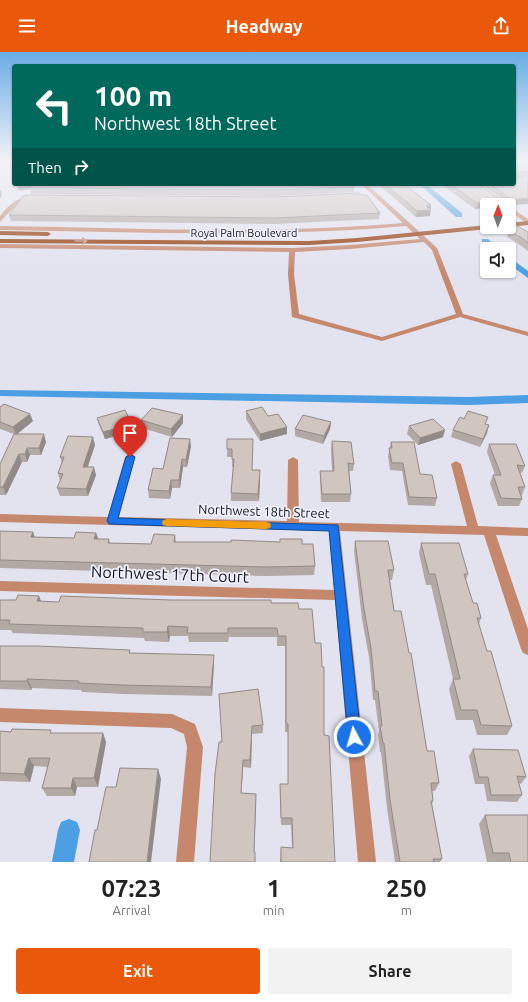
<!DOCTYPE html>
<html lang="en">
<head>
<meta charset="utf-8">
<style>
	:root { --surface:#fff; --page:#f2f2f2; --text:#222; --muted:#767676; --accent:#ea580c }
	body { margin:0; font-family:Ubuntu,sans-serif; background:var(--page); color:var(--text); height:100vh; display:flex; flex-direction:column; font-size:15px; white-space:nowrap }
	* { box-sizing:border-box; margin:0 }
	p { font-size:13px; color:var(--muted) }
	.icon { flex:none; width:22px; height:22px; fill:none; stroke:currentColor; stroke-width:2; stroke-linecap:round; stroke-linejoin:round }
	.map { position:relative; height:810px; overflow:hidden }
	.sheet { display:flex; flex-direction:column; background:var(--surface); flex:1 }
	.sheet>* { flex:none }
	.banner { position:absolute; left:12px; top:12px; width:504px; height:122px; border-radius:4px; box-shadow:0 1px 3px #0004; background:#00695c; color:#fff; overflow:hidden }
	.needle { width:26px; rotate:1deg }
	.tools { position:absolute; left:480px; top:146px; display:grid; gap:8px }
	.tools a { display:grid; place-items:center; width:36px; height:36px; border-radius:4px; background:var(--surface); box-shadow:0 1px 3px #0004; font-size:20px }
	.pin { position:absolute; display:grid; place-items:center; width:34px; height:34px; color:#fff; margin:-41px -17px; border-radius:50% 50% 50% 0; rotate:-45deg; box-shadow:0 0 4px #0007 }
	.pin .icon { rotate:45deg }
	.me { position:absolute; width:44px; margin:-22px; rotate:354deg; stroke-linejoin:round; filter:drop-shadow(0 0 3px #0008) }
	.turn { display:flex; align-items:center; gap:14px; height:84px; padding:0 16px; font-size:18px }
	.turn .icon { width:52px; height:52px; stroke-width:2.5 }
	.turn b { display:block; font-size:28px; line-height:34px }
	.then { display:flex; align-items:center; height:38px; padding:0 16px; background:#0003; gap:8px; font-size:15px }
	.eta { display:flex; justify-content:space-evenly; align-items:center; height:68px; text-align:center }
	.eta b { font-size:24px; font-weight:600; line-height:28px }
	.cta { display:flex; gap:8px; margin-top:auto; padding:8px 16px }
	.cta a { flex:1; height:46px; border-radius:4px; background:var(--accent); color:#fff; font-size:16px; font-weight:600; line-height:46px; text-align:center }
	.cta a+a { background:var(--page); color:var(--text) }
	header { display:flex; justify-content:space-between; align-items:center; height:52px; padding:0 16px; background:var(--accent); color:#fff; font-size:18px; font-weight:600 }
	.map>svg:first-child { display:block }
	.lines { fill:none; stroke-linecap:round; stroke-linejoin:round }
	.canal { fill:#4c9fe3; fill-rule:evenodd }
	.minor { fill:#c6886d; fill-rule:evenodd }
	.major { fill:#943e0d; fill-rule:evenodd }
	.wall { fill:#b3a9a4 }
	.shaded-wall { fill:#928a86 }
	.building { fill:#d0c5bf; stroke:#928a86 }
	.oneway { stroke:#c29784 }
	.route { fill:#1a73e8; stroke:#114b97 }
	.slow { fill:#f59e0b }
	.labels { text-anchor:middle; stroke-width:3.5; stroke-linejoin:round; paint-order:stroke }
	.far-street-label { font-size:11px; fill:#17181c; stroke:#f0f0fc }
	.street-label { font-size:13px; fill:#17181c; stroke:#f0f0fc }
	.near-street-label { font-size:16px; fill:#17181c; stroke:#f0f0fc }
</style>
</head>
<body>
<header><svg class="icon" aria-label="menu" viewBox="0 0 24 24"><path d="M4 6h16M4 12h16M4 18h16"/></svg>Headway<svg class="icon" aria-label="share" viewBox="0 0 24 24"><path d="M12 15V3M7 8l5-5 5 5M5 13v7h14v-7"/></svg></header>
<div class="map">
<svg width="528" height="810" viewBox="0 0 528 810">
	<rect width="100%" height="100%" fill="#e2e3ef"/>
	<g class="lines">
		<g class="canal">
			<path d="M419,132H426L462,161V165H456Z"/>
			<path d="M482,187H488L499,197H490L482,191Z"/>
			<path d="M509,205L528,219V226L509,212Z"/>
			<path d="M0,338L470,345L528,343V351L470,353L0,344Z"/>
			<path d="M69,767L77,770L80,778L74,810H52L58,778L61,770Z"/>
		</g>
		<g class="minor">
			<path d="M361,132H367L437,196L463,262L528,280V284L460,265L382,289L292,265L288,222L289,200L0,196V192L292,196L350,193L420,187L406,174C271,186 135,180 0,178V174C134,176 269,183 403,171ZM424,190L432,198L456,262L382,285L299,262L294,222L295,200L350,197Z"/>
			<path d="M479,132H486L482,135L507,153H500L478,137L476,134Z"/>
			<path d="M36,143L39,145L38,146L20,149L0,170V164C10,151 19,144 36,143Z"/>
			<path d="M509,154L528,167V172L509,159Z"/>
			<path d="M130,402L135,405L119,465L287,469L288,408L293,405L298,408L299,470L467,474L451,412L456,409L461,412L478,474L528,476V484L496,483L528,577V603L523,601L521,597L484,483L340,479L376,810H358L335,548L0,539V529L334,538L329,479L0,470V462L108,465L125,405Z"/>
			<path d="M0,656L172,662L195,672L203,695L194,810H176L187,695L184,682L171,676L0,670Z"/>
		</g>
		<g class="major">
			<path d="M528,169V173L509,175V171Z"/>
			<path d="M487,173V175H491L488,177L357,190L309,193L0,191V187L309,189L357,186Z"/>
			<path d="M0,179L48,180L51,182L48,184L0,183Z"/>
		</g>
	</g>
	<g class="wall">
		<path d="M10,108H14V127L9,111L11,109Z"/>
		<path d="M514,108H528V124L515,125L514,127L528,125L511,153L485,135V132H514Z"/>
		<path d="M16,132H352L354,135V140L277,144L31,142L30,137L19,139Z"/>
		<path d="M378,132H404L431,153L430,164L416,165Z"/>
		<path d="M445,132H478L502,149L475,157L445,135Z"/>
		<path d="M362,143L380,161L379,167L275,172L11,169L9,163L277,145Z"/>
		<path d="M507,175L528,180V199L520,193L507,185L508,182L506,181Z"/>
		<path d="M0,355L33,369L17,382L46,390L41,403H30L27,410H22L6,443H0V412L14,382L0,377Z"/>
		<path d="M246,359L268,364L287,382L260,389L246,367Z"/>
		<path d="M183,363V371L172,385L142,376L141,368Z"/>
		<path d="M97,366L132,372L134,379L105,387L99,373Z"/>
		<path d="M331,370L330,377L323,392L295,384V377Z"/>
		<path d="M486,372L487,381L480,395L451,385L453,378Z"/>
		<path d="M409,374L443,385L418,393L407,382Z"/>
		<path d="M227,387L260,426L259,449H231V441L233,415H232V405H227Z"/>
		<path d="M332,389L354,412L353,419H349L351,442L350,450H321L320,427V419H332L331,397Z"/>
		<path d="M391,390L420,422L437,446L435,454L408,453L402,419L390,418L388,404Z"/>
		<path d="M489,392L525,414L522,421H520L525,435L522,443H521L522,447L519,454H498L490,431L493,423H495L487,400Z"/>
		<path d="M95,393L88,415L96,423L88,444H60L57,436L60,429L58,421L62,411L60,405Z"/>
		<path d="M191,394L187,415H183L180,436H172L170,447L149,446L148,438L163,417Z"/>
		<path d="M0,479L35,485L74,486L96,481L98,487H109L110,491L151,492L175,483L176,490L302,492L315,514L314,523L266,524L0,516Z"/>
		<path d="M355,489L394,518L392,528H390L394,559L427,699L439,731L435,739H432L433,749L432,752L442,807L440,810H395L387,756L381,700H380L378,683L379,679L375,648H373L369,605L362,567L354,499Z"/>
		<path d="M421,491L468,522L466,528L473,551L481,566L479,572L487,599L512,674L507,683H477L473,668H456L449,637L453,627L431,533H426L419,501Z"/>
		<path d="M0,548L59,550L171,548L271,551L299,557L324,683L335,810H280L281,795L292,796L291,773H281L280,732H288V680H285V594H277V585H229L228,590H189L188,584H170L169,590L145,589L144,586L13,581L11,578H0Z"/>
		<path d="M0,594L131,601L214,612L212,644L124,642L82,640L81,638L32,636L31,638L0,637Z"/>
		<path d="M219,642L263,673V681L252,682L251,716L243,715L241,741L256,742L254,800L256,810L222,690Z"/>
		<path d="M0,679L52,681H103L106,690L98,735H77L75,744H47L42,736L48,715L34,714L30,730L0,729Z"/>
		<path d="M473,697L526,725L521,732L519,731L522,743L517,750L487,749L484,732H475L469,704Z"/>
		<path d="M485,763L528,810H487L479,772Z"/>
	</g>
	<g class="shaded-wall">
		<path d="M528,119V124L514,126L515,120Z"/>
		<path d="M28,132H34L30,136V137L19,139L17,134Z"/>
		<path d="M1,138L2,144L0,146V139Z"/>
		<path d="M528,146V152L511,153L512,148Z"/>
		<path d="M502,149L501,153H487V156L475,157L477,151Z"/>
		<path d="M431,153L430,164L416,165L417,159L426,154Z"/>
		<path d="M30,362L33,369L16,383L13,375Z"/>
		<path d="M183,363V371L172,385L171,377Z"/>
		<path d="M331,370L330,377L323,392L324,384Z"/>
		<path d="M132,372L134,379L105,387L103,380Z"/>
		<path d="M489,373L487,381L480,395L483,387Z"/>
		<path d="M287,375V382L260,389V382Z"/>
		<path d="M445,378L443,385L418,393L420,386Z"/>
		<path d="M44,382L46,390L41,403L39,396Z"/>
		<path d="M93,385L95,393L85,422L83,415Z"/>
		<path d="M190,387L191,394L187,415L186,408Z"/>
		<path d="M27,396L30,403L27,410L25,402Z"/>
		<path d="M19,402L22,410L6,443L3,435Z"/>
		<path d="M182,407L183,415L180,436L179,428Z"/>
		<path d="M94,415L96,423L88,444L86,437Z"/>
		<path d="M260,418V426L259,449L258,442Z"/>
		<path d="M171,428L172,436L170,447L169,439Z"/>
		<path d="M33,480L36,488L31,485Z"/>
		<path d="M96,481L99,489L94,487Z"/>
		<path d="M39,544L43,554L37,549Z"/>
		<path d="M168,574L170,584L169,590L167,580Z"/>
		<path d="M214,603V612L212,644L211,635Z"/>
		<path d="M27,627L32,636L31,638L27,629Z"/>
		<path d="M252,674V682L251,716L250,708Z"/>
		<path d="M103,681L106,690L98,735L94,726Z"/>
		<path d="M29,706L34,714L30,730L24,722Z"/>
		<path d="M243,708V715L241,748V741Z"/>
		<path d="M158,717L161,727L151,810H147Z"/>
		<path d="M73,726L77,735L75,744L71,736Z"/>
		<path d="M256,742V749L254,807V800Z"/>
	</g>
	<g class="building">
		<path d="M12,108H14V125L9,111Z"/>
		<path d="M514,108H528V119L515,120L514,127L528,125V146L512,148L490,132H514Z"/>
		<path d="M17,132H28L17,134Z"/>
		<path d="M33,132H352L354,135L277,138L30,136Z"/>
		<path d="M385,132H404L431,153L426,154L431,158L417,159Z"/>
		<path d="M450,132H478L502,149L477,151Z"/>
		<path d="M359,141L362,143H367L380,161L275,166L9,163L23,144L28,143L277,145Z"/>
		<path d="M510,170L528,180V191L522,186L509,179L512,178L508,175H509V172Z"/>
		<path d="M4,352L30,362L13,375L0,370V355Z"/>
		<path d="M262,355L268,364L278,362L287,375L260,382L246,359Z"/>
		<path d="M152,356L183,363L171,377L141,368Z"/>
		<path d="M125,358L132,372L103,380L97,366Z"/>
		<path d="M468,359L488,365L485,372L489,373L483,387L453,378L460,365L464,367Z"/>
		<path d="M303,363L331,370L324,384L295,377Z"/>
		<path d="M433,367L445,378L420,386L409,374Z"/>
		<path d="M14,382H44L39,396H27L25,402H19L3,435H0V412Z"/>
		<path d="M68,384L93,385L83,415H94L86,437L57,436L63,422L58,421L64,405H60Z"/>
		<path d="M170,386L190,387L186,408L182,407L179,428H171L169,439L148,438L153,416L163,417Z"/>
		<path d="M227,387H253L252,418H260L258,442L231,441L234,407H232V397H227Z"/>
		<path d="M332,389L351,390L354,412L348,411L351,442H322L320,419H334Z"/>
		<path d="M391,390H414L420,422L432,423L437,446L409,445L403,411H392L389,396H392Z"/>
		<path d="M489,392H516L525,414L517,413L525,435H518L522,447L501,446L493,423H501Z"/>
		<path d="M0,479L33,480L31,485L74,486L76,480L96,481L94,487H109L108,491L151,492L154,482L175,483L174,490H231V488L280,490V487H302V492H313L315,514L266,515L0,508Z"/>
		<path d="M355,489H388L394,518H388L394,559H401L409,601H411L427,699H434L439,731H431L433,749H431L442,807H433L434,810H400L390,748L384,691H383L380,674H382L378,639H375L371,596L364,557Z"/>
		<path d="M421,491H459L468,522H464L473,551H477L481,566H477L487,599H491L512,674L481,673L477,658H461L453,627H460L435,522H429Z"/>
		<path d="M18,543L39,544L37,549L59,550L61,544L171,548H271V551H298L299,557H312L315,591H321L322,615H324V683L329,684L335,810H281V795L293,796L292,766H281L280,732H288V672L286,671V584H278L277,576H228V581H187L188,575L168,574L167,580H143V576L9,572L10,568H0V548H16Z"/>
		<path d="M0,594H38L130,598L129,601L214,603L211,635L122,633L78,631L79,629L27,627V629H0Z"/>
		<path d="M258,637L263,673L252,674L250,708H243L241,741L256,742L254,800H255V810H210L215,722L219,690H222L219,642Z"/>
		<path d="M12,677L51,678L50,681H103L94,726H73L71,736H42L50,706H29L24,722L0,721V679L11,680Z"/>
		<path d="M473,697L518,698L526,725L517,724L522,743H491L488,725H479Z"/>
		<path d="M120,716L158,717L147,810H89L95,778H97L106,735H116Z"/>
		<path d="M485,763H528V810H511L509,801H493Z"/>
	</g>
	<defs><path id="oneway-shaft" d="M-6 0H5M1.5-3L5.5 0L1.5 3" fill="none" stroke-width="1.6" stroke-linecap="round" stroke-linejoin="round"/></defs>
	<use class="oneway" href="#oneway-shaft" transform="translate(81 189)"/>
	<linearGradient id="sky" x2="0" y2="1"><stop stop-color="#69ace6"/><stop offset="0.49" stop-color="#f2f2f8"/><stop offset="1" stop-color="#f2f2f8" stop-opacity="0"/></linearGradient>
	<rect width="528" height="221" fill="url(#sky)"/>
	<path class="route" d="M130,402L135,405L118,466L338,473L361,685L359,689L354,691L350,689L348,685L329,479L109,472L107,469L126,405Z"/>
	<path class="slow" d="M167,467L266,470L270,471L271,473L270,476L266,477L167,474L163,473L162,471L163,468Z"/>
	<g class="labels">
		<g class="far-street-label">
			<text x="244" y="185">Royal Palm Boulevard</text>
		</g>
		<g class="street-label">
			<text transform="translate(264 459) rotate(2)" y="5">Northwest 18th Street</text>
		</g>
		<g class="near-street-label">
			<text transform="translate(170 522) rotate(2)" y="6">Northwest 17th Court</text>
		</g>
	</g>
</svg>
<div class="tools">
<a><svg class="needle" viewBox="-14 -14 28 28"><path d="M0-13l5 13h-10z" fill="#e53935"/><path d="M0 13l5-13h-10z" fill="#767676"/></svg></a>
<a><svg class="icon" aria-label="sound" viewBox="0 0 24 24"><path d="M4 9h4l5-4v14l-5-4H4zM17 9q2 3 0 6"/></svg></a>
</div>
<div class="pin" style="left:130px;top:405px;background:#d93025"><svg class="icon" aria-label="arrive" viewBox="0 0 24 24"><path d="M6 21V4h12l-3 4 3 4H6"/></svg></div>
<svg class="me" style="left:354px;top:685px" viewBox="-20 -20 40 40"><circle r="17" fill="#1a73e8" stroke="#fff" stroke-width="3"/><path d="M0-11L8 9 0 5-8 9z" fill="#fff"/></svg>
<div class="banner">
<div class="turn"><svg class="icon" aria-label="left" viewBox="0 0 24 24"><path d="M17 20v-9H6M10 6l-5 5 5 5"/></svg><div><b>100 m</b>Northwest 18th Street</div></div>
<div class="then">Then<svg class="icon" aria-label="right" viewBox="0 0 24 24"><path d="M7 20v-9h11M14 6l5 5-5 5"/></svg></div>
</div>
</div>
<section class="sheet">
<div class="eta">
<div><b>07:23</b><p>Arrival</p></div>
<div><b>1</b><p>min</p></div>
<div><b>250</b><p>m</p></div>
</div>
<div class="cta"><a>Exit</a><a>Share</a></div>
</section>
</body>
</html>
